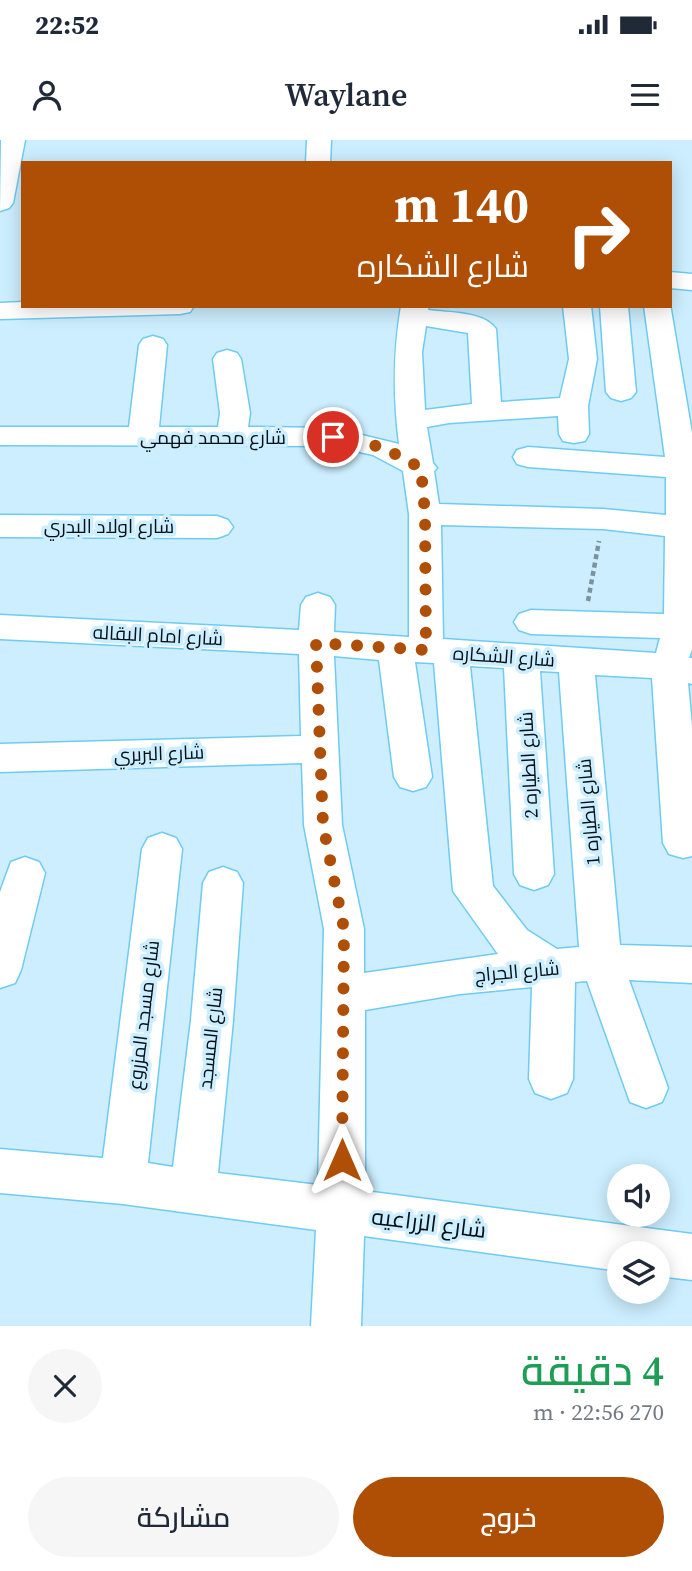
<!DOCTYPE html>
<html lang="ar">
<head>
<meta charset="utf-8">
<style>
	:root { --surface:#fff; --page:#f6f6f7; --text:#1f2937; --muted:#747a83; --accent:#af4f05 }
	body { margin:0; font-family:"Source Serif 4",Cairo,serif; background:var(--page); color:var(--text); direction:rtl; height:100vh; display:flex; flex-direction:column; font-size:26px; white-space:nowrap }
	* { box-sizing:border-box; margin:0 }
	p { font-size:23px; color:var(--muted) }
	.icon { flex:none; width:38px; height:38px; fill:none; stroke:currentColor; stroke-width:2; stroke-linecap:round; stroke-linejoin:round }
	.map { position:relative; height:1186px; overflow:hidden; direction:ltr }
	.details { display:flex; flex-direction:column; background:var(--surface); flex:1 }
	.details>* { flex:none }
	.hud { position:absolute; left:21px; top:21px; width:651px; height:147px; border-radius:0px; box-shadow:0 4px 18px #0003; direction:rtl; background:#af4f05; color:#fff; overflow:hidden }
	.buttons { position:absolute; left:607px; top:1024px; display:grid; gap:14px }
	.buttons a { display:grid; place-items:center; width:63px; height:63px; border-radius:50%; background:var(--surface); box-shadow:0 4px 18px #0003; font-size:35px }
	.pin { position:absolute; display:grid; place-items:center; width:60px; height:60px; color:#fff; margin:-30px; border:4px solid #fff; border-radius:50%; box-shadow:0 2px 7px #0007 }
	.me { position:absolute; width:77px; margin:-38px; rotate:0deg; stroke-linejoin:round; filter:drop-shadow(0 0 5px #0008) }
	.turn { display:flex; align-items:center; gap:24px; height:147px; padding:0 28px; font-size:32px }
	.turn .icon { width:91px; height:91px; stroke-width:2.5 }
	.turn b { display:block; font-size:49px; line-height:60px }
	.round { display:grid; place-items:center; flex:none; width:74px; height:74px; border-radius:37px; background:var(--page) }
	.overview { display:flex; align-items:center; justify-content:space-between; height:119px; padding:0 28px }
	h1 { font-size:42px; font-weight:600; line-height:52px; color:#1e9e55 }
	.cta { display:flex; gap:14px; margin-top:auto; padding:14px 28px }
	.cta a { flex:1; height:80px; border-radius:42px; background:var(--accent); color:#fff; font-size:28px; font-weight:600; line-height:80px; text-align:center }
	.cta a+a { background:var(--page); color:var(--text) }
	.status { display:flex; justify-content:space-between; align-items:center; height:49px; padding:0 35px; background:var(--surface); direction:ltr }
	.status svg { height:19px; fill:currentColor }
	header { display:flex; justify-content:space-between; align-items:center; height:91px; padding:0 28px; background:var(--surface); font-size:32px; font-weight:600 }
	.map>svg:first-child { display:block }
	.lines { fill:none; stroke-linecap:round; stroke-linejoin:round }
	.minor-casing { stroke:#6fcbf2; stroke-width:3 }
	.path { stroke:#7993a0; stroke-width:4.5; stroke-dasharray:5 3.5; stroke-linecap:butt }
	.minor { fill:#fff; fill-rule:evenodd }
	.route { stroke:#af4f05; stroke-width:12; stroke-dasharray:0 21.6 }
	.labels { text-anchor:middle; stroke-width:7; stroke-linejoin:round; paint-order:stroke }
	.street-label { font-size:19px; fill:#000f17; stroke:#cceefe }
	.near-street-label { font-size:23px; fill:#000f17; stroke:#cceefe }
</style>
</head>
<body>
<div class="status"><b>22:52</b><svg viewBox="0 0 49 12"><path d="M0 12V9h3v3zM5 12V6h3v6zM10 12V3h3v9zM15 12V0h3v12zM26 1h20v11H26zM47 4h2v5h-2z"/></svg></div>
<header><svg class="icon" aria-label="menu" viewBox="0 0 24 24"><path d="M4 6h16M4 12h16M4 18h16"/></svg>Waylane<svg class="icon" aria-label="person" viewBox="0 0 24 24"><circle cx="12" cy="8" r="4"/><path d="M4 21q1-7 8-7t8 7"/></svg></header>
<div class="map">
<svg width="692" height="1186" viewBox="0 0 692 1186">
	<rect width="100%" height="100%" fill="#cceefe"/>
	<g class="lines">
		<g class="minor-casing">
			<g id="minor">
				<path d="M1,0H25L13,63L9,68L0,71Z"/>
				<path d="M307,0H331L330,23H306Z"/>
				<path d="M670,132L692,134V150L670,148Z"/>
				<path d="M23,162V166H194L190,172L180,174L0,179V163Z"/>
				<path d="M670,164L692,293V509L689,518H692V544L688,543L692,586V716L683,718L669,714L663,703L652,538L595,535L620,805L692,807V843L629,840L668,948L662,962L646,968L630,962L587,841L575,842L573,939L567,953L551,959L535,953L529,939L532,847L460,854L365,870V1051L692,1094V1140L658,1136V1113H620V1131L364,1096L361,1186H311L316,1090L123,1064L0,1053V1009L103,1018L142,709L148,698L162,693L176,698L182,709L148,1023L173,1027L191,880L203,743L209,732L223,727L237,732L243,743L233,880L218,1033L318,1045L324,789L304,685L302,623L0,632V604L301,596L299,514L0,499V475L299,490L301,465L306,457L318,453L330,457L335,465L334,492L409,497V374L403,331L373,315L333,306L0,305V287H129L139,205L143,199L153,196L163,199L167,205L159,287H218L220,273L213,219L217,213L227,210L237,213L241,219L250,273L248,287L333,288L399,304C393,256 393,214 401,166H429L428,170C448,173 484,171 496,189L501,262L560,258L569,219L563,166H591L597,219L588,266L589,294L585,301L574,303L563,301L559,294L558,276L449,283L427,287L433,323L437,328L434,331L439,364L603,369L666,375V337L528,327L517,324L513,317L517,310L528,307L665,317L644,166H670ZM426,186L468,193L472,264L425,270L422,212ZM441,385L603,389L665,396L664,474L531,470L519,474L514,482L519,490L531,494L660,498L656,513L443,499ZM334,516L379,520L394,637L400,647L413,651L426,647L432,637L415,522L434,523L453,751L498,814L364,833V789L342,685ZM470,526L504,528L514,734L520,745L534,750L548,745L554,734L540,531L559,532L579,807L557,809L527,790L493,746Z"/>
				<path d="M600,166H628L636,252L631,258L621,261L611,258L606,252Z"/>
				<path d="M0,375L217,376L228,380L233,387L228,394L217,398L0,397Z"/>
				<path d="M25,717L39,722L45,733L21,830L15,843L0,848V752L11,722Z"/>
			</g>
		</g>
		<path class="path" d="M588,461L599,401"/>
		<use href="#minor" class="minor"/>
	</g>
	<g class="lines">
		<path class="route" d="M333,297L382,307L421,328L425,374L426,510L316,503L323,685L344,789L342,1020"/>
	</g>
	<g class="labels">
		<g class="street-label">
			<text x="213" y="304">شارع محمد فهمي</text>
			<text x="109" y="393">شارع اولاد البدري</text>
			<text transform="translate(158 495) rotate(3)" y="7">شارع امام البقاله</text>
			<text transform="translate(504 516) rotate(4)" y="7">شارع الشكاره</text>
			<text transform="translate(159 613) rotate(-2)" y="7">شارع البربري</text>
			<text transform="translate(528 625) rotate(-93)" y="7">شارع الطياره 2</text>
			<text transform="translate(588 672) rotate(-95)" y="7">شارع الطياره 1</text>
			<text transform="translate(517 831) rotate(-5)" y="7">شارع الجراج</text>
			<text transform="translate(143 875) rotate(-83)" y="7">شارع مسجد المزروع</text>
			<text transform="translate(210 898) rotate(-84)" y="7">شارع المسجد</text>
		</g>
		<g class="near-street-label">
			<text transform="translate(429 1083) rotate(7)" y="8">شارع الزراعيه</text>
		</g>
	</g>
</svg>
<div class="buttons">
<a><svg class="icon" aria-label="sound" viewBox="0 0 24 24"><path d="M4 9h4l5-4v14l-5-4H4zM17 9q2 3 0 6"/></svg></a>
<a><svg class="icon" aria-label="layers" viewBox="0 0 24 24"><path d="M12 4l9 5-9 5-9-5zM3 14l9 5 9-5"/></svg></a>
</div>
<div class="pin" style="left:333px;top:297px;background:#d93025"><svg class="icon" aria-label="arrive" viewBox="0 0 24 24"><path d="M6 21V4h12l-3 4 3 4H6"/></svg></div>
<svg class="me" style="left:342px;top:1020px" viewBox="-20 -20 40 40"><path d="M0-17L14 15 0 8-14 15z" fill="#af4f05" stroke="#fff" stroke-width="4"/></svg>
<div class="hud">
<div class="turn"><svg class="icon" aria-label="right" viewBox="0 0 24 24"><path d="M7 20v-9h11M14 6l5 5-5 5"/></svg><div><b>140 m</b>شارع الشكاره</div></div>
</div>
</div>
<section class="details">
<div class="overview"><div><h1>4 دقيقة</h1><p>270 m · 22:56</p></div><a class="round"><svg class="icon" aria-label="close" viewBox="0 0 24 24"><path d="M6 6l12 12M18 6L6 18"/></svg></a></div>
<div class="cta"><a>خروج</a><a>مشاركة</a></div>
</section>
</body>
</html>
